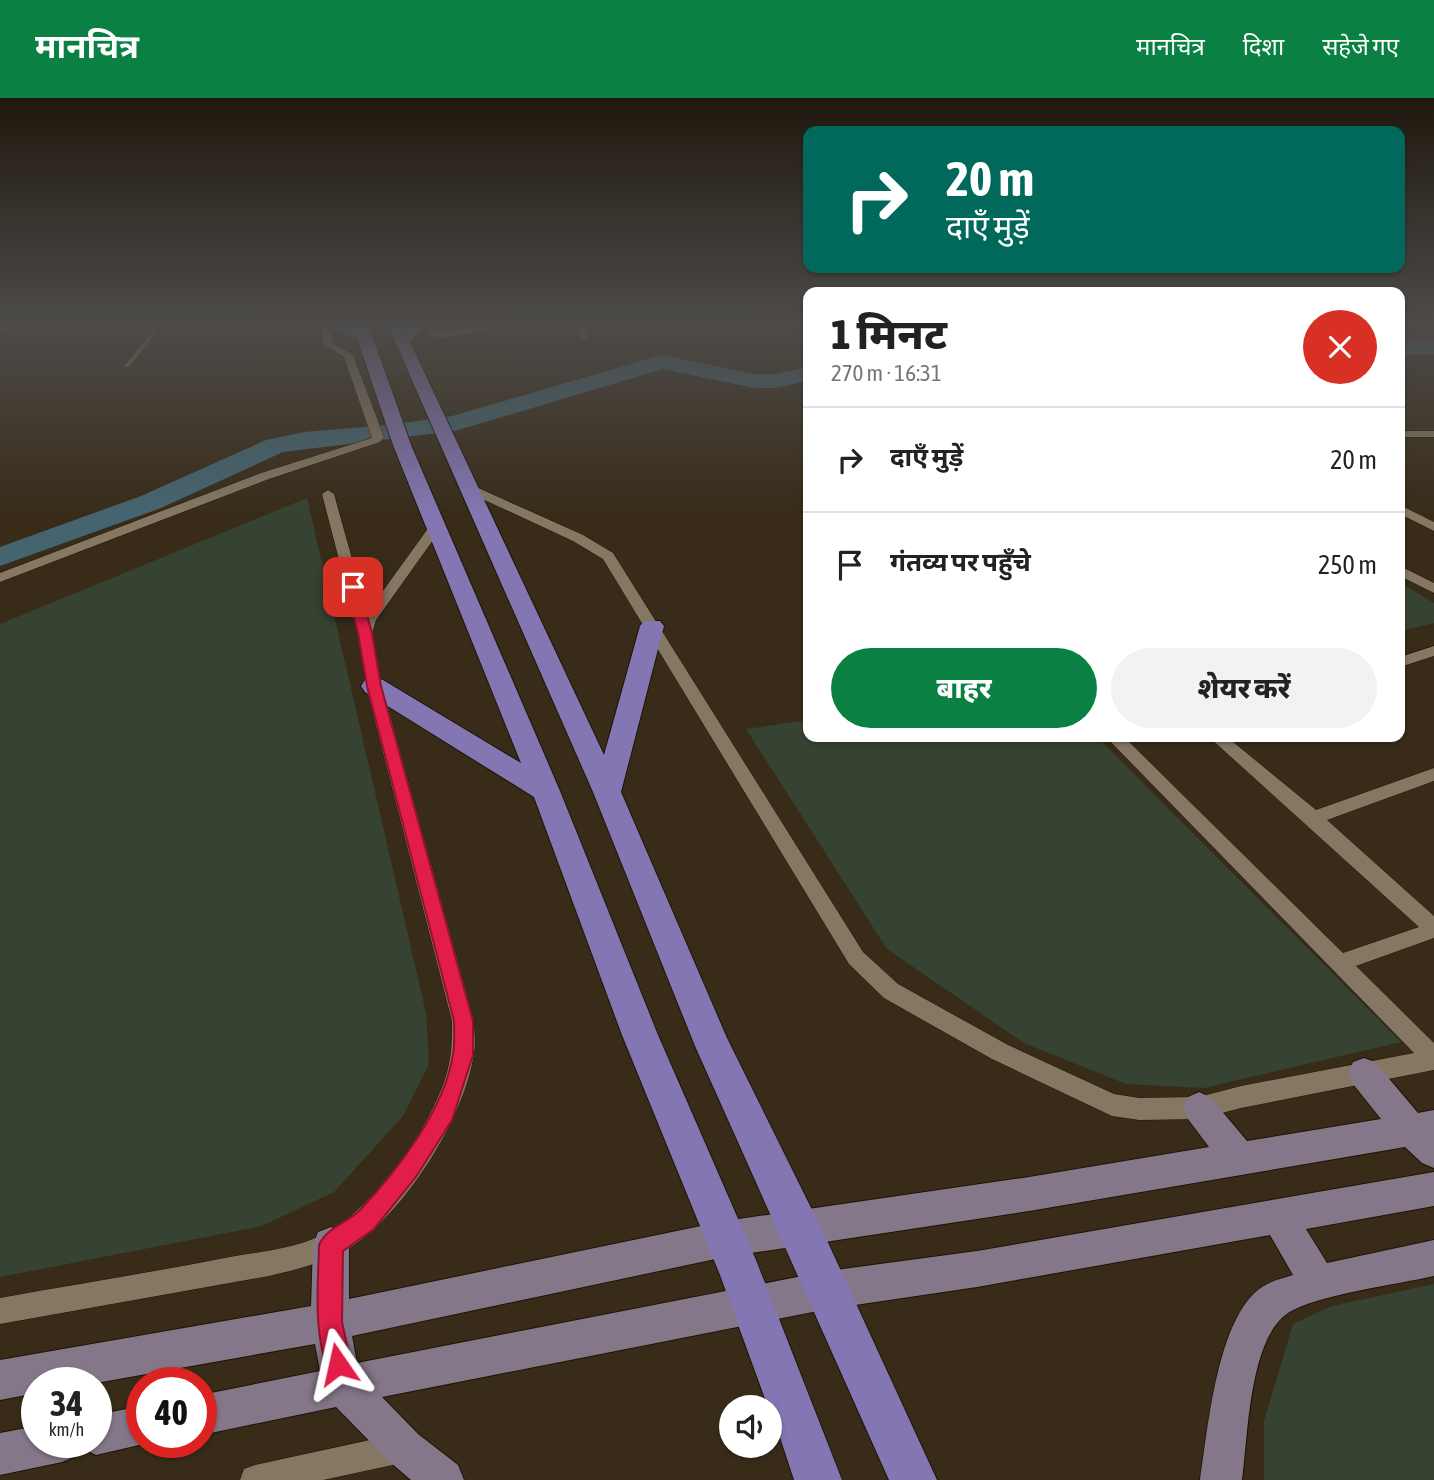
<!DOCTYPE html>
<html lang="hi">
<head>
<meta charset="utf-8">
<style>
	:root { --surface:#fff; --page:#f2f2f2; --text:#222; --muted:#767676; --line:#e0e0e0; --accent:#0b8043 }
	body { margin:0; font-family:"Asap Condensed","Noto Sans Devanagari",sans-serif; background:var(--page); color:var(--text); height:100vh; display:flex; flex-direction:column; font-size:26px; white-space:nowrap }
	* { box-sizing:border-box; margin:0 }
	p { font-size:23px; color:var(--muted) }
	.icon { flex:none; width:38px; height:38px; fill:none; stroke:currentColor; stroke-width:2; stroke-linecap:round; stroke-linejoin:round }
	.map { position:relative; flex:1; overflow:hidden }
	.sheet { position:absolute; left:803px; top:189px; width:602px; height:455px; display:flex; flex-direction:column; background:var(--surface); border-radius:14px; box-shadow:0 2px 5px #0004 }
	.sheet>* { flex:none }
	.top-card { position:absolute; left:803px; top:28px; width:602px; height:147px; border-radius:14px; box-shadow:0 2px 5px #0004; background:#00695c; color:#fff; overflow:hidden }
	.controls { position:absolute; left:719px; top:1297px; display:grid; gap:14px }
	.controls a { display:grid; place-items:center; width:63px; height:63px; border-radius:50%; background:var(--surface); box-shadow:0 2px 5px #0004; font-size:35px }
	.speed { position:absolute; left:21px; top:1269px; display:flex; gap:14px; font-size:35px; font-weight:700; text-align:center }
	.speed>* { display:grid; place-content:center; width:91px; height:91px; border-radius:50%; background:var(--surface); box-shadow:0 2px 5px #0004; line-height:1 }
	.speed small { font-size:18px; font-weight:400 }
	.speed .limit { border:10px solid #d22; background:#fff; color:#111 }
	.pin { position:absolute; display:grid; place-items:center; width:60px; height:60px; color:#fff; margin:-30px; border-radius:14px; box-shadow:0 4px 10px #0006 }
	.me { position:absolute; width:77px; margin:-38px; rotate:349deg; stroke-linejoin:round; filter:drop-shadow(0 0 5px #0008) }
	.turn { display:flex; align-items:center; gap:24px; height:147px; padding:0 28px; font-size:32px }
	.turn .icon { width:91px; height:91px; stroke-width:2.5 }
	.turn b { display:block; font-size:49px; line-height:60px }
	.round { display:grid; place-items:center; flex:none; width:74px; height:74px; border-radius:37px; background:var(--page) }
	.headline { display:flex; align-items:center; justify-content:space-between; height:119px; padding:0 28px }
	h1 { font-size:42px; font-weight:800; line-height:52px }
	.button { display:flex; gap:14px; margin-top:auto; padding:14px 28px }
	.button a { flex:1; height:80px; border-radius:42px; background:var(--accent); color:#fff; font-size:28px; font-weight:800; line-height:80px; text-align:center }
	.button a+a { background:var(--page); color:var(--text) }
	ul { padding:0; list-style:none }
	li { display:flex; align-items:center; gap:21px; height:105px; padding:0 28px; border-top:2px solid var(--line) }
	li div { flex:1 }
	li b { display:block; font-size:26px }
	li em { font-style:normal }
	header { display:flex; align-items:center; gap:42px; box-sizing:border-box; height:98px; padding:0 35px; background:var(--accent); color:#fff }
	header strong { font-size:33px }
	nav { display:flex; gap:38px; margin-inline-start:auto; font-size:24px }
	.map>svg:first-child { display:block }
	.green { fill:#364332 }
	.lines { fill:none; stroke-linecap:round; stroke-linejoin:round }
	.river { fill:#446570; fill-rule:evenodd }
	.lane-casing { stroke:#1f1403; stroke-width:1 }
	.street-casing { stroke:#1f1403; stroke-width:1 }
	.secondary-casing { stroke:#1f1403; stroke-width:2 }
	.primary-casing { stroke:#1f1403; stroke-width:2 }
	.lane { fill:#857762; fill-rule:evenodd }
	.street { fill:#857762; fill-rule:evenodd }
	.secondary { fill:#85778a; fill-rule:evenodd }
	.primary { fill:#8476b2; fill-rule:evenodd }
	.route { fill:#e11d48; stroke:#92132f; stroke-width:2 }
</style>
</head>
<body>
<header>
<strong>मानचित्र</strong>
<nav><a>मानचित्र</a><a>दिशा</a><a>सहेजे गए</a></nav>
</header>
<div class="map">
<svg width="1434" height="1382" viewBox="0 0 1434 1382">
	<rect width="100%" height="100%" fill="#382c19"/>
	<g class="green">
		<path d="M307,400L426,915L429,966L403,1018L334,1094L262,1128L0,1179V526Z"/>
		<path d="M1400,485L1434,505V525L1400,533Z"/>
		<path d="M808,622V639H1097L1401,944L1204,990L1126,986L1024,945L887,851L746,631Z"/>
		<path d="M1434,1186V1382H1264V1323L1293,1226L1332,1208Z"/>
	</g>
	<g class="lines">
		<g class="river">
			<path d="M1434,242V256L1400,257V243Z"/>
			<path d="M662,257L754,276H775L808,269V283L775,290H754L663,271L455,333L283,354L161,410L0,468V449L141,398L266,342L304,334L388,327L452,318Z"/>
		</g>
		<g class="lane-casing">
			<path id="lane" d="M161,223H165L129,269H125V267Z"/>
		</g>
		<g class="street-casing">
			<g id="street">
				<path d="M5,223H15L0,235V227Z"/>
				<path d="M321,223H330L333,245L353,257L384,339L380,344L269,381L0,484V475L261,375L372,340L344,259L323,246Z"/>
				<path d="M422,223H430L435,232L441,234L514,224L519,227L440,240L428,236Z"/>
				<path d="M573,223H581L588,241H582Z"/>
				<rect x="1400" y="333" width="34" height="6"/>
				<path d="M467,385L583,437L613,455L863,854L898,886L1008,947L1114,996L1139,1000L1199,999L1241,988L1414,955L1106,639H1124L1343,855L1419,829L1209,639H1227L1316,712L1434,670V683L1327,722L1434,818V840L1356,868L1434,945V972L1241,1010L1199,1021L1139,1022L1112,1018L992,961L884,900L849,866L603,461L573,443L463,392L461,389Z"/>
				<path d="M328,392L334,396L367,515L432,425L437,424L443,428L376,522L372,535L374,553L382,588L474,923C474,934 476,945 474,955C465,1018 409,1107 358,1144C332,1163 300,1171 269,1178L0,1226V1200C77,1186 154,1174 230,1159C259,1154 291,1151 318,1139C372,1115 427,1035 445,981C452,961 452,943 452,923L366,588L358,535L322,396Z"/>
				<path d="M1400,407L1434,424V433L1400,416Z"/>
				<path d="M1400,468L1434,485V495L1400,478Z"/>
				<path d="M1434,548V558L1400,569V559Z"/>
				<path d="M402,1335L412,1340L417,1350L412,1360L402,1365L323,1382H240L244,1371L255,1367Z"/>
			</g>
		</g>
		<g class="secondary-casing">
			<g id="secondary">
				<path d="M1364,960L1375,964L1418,1015L1434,1012V1070L1422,1065L1405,1049L1029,1113L725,1159L352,1238L357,1265L828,1173L977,1153L1434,1074V1108L1306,1131L1327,1165L1434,1142V1178C1399,1186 1316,1197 1288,1215C1249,1241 1248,1338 1242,1382H1200C1208,1331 1217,1219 1262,1189C1271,1183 1283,1180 1293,1177L1270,1137L977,1189L828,1211L382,1299L418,1336L458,1367L464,1382H411L390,1364L336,1309L201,1337V1297L320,1273L315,1246L96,1285L37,1284V1295L0,1302V1262L311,1208L313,1147L318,1134L331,1129L344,1134L349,1147V1201L725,1123L1029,1079L1209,1049L1188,1021L1183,1010L1188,999L1199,994L1210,999L1247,1043L1381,1021L1353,986L1348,975L1353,964Z"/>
				<path d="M142,1308V1344H152L96,1357L80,1349L76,1358L62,1364L0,1377V1335L37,1328V1344H96V1317Z"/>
			</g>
		</g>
		<g class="primary-casing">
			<g id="primary">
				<path d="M319,223H335L354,229L353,223H367L411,347L560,693L658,937L756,1162L842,1382H794L770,1309H768L720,1177L622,937L534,699L365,594L361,588L365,582L374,580L383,582L521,665L393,347L357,240L320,227Z"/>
				<path d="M386,223H400L405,232L414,223H429L410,244L604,657L640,528L644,523H660L664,528L621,694L727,940L825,1138L937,1382H889L695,948L593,694Z"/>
			</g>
		</g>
		<use href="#lane" class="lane"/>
		<use href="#street" class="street"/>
		<use href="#secondary" class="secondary"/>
		<use href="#primary" class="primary"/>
	</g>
	<linearGradient id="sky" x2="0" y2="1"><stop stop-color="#1f180e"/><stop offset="0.54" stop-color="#4d4b49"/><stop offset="1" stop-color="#4d4b49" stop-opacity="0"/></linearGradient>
	<rect width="1434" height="416" fill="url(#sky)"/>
	<path class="route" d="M353,485L359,489L372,535L381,588L473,923V957L452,1022L416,1079L374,1131L343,1153L342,1224L351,1266L347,1275L338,1278L329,1275C313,1235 318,1189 319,1147C326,1130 347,1125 360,1112C397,1073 445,1011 453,956C455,946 454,934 454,923L367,588L358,535L346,489Z"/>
</svg>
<div class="controls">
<a><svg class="icon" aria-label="sound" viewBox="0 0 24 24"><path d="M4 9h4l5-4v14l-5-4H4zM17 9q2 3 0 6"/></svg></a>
</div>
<div class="speed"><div>34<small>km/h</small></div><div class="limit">40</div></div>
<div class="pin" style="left:353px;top:489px;background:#d93025"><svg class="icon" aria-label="arrive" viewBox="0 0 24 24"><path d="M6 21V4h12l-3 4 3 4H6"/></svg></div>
<svg class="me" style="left:338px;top:1266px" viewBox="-20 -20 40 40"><path d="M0-17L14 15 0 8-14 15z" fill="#e11d48" stroke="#fff" stroke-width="4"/></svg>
<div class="top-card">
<div class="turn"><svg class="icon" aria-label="right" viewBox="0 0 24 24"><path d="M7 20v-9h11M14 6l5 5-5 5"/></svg><div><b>20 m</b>दाएँ मुड़ें</div></div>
</div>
<section class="sheet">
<div class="headline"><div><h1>1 मिनट</h1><p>270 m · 16:31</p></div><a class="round" style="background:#d93025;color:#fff"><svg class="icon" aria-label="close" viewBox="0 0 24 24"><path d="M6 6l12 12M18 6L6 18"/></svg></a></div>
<ul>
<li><svg class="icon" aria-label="right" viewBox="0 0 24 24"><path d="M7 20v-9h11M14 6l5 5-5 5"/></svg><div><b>दाएँ मुड़ें</b></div><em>20 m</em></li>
<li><svg class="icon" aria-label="arrive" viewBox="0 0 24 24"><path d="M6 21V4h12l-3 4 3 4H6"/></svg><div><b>गंतव्य पर पहुँचे</b></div><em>250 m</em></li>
</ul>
<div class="button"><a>बाहर</a><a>शेयर करें</a></div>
</section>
</div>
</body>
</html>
